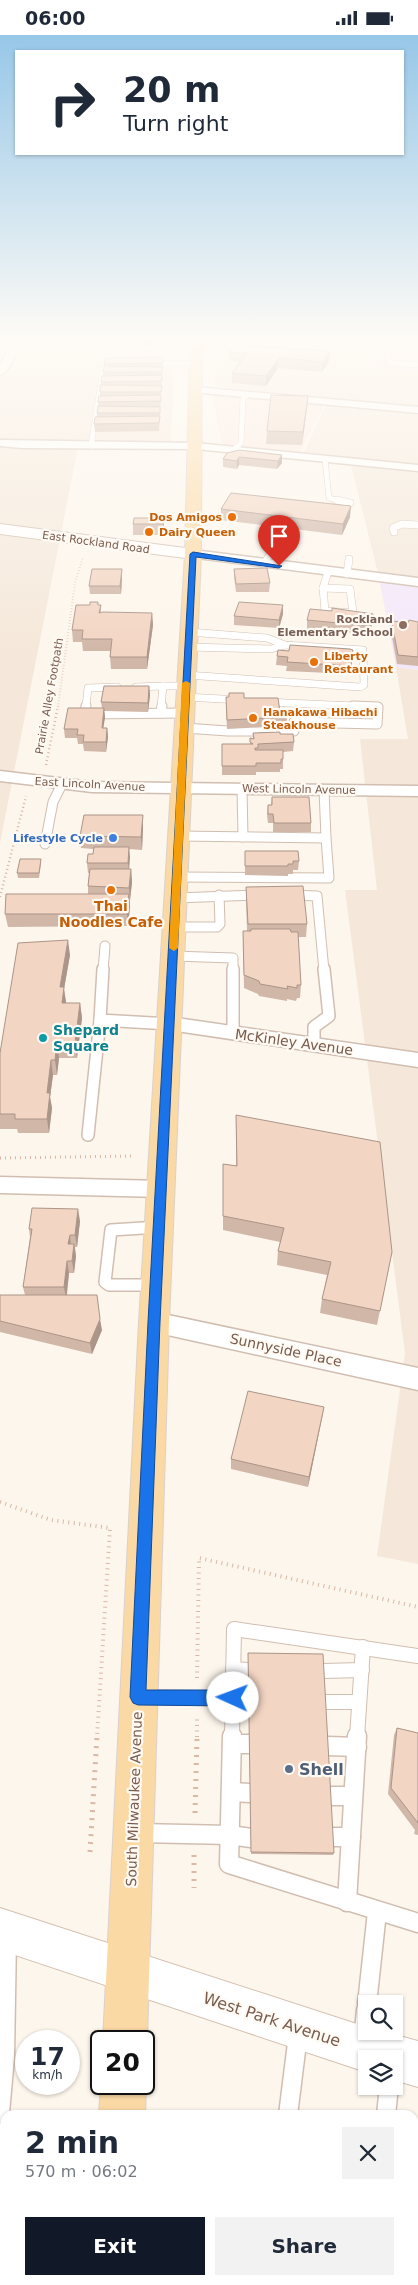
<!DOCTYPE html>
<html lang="en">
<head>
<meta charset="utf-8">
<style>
	:root { --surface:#fff; --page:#f2f2f3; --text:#1f2937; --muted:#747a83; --accent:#111827 }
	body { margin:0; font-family:"DejaVu Sans",sans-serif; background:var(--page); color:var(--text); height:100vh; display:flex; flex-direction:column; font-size:19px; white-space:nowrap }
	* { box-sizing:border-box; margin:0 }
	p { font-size:16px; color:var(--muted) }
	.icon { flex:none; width:28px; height:28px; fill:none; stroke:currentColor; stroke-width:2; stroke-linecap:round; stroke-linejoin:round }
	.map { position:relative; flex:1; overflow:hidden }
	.panel { position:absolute; left:0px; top:2075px; width:419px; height:175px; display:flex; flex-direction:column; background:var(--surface); border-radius:15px 15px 0 0; box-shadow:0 1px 4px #0004 }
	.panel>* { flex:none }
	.hud { position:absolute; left:15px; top:15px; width:389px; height:105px; border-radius:0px; box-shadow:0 1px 4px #0004; background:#fff; color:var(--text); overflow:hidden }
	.buttons { position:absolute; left:358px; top:1960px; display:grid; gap:10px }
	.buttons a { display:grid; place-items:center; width:45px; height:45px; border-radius:0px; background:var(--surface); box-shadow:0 1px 4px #0004; font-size:25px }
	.speed { position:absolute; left:15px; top:1995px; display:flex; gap:10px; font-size:25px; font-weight:700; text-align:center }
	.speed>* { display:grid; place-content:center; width:65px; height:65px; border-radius:50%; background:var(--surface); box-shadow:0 1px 4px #0004; line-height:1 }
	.speed small { font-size:12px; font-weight:400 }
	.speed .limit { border:2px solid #111; border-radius:8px; background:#fff; color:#111 }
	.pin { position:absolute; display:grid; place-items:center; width:42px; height:42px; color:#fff; margin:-51px -21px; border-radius:50% 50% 50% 0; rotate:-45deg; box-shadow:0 0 5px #0007 }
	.pin .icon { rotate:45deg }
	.me { position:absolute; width:55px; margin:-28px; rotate:272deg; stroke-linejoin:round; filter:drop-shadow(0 0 4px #0008) }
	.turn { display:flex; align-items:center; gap:18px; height:105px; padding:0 25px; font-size:22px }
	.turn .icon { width:65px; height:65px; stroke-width:2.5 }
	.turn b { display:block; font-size:35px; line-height:42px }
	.round { display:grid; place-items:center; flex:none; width:52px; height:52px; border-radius:0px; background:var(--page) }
	.overview { display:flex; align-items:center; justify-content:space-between; height:85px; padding:0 25px }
	h1 { font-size:30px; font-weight:700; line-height:38px }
	.cta { display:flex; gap:10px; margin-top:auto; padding:10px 25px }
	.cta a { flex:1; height:58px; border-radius:0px; background:var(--accent); color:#fff; font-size:20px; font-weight:700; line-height:58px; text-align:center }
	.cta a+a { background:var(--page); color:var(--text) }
	.status { display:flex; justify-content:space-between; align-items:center; height:35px; padding:0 25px; background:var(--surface); direction:ltr }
	.status svg { height:14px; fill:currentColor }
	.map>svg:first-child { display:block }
	.residential { fill:#f5e8da }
	.commercial { fill:#fde8e0 }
	.education { fill:#f3e8fa }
	.medical { fill:#fbdfe3 }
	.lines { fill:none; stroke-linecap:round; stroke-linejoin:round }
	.service-far5-casing { stroke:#d1beb0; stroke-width:6 }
	.service-far4-casing { stroke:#d1beb0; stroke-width:8 }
	.service-far3-casing { stroke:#d1beb0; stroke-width:11 }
	.service-far2-casing { stroke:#d1beb0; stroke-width:14 }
	.service-far1-casing { stroke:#d1beb0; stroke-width:16 }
	.service-casing { stroke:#d1beb0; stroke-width:21 }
	.minor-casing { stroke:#d1beb0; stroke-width:3 }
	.tertiary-casing { stroke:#d1beb0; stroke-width:2 }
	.secondary-casing { stroke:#d6c0b0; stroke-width:2 }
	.primary-casing { stroke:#dad1cd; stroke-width:2 }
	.path-far4 { stroke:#d9b8a5; stroke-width:2; stroke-dasharray:0.5 2.5; stroke-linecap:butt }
	.path-far3 { stroke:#d9b8a5; stroke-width:2.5; stroke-dasharray:1 3; stroke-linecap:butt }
	.path-far2 { stroke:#d9b8a5; stroke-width:3; stroke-dasharray:1 4; stroke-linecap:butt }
	.path-far1 { stroke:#d9b8a5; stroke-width:4; stroke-dasharray:1 4.5; stroke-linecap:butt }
	.path { stroke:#d9b8a5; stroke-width:5; stroke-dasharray:2 6; stroke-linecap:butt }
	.service-far5 { stroke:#fff; stroke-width:5 }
	.service-far4 { stroke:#fff; stroke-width:7 }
	.service-far3 { stroke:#fff; stroke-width:9 }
	.service-far2 { stroke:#fff; stroke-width:11 }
	.service-far1 { stroke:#fff; stroke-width:14 }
	.service { stroke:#fff; stroke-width:18 }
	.minor { fill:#fff; fill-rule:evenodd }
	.tertiary { fill:#fff; fill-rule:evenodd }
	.secondary { fill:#fff; fill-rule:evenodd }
	.primary { fill:#fbd9a5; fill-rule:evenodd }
	.wall { fill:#d1b7a8 }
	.shaded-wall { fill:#aa9588 }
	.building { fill:#f3d5c3; stroke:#aa9588 }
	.route { fill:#1a73e8; stroke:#114b97 }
	.slow { fill:#f59e0b }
	.food-dot { fill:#e8710a; stroke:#fffaf3; stroke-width:2 }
	.education-dot { fill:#8d6e63; stroke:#fffaf3; stroke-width:2 }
	.shop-dot { fill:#3f7fe0; stroke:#fffaf3; stroke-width:2 }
	.culture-dot { fill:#0f9aa8; stroke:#fffaf3; stroke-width:2 }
	.service-dot { fill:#5c6f8a; stroke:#fffaf3; stroke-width:2 }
	.labels { text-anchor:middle; stroke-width:4.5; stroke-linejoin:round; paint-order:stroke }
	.far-food-label { font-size:11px; font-weight:bold; fill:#c56008; stroke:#fffaf3; text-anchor:start }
	.far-street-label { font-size:11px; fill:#7a5c4d; stroke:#fffaf3 }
	.far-education-label { font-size:11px; font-weight:bold; fill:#785e54; stroke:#fffaf3; text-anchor:end }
	.far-shop-label { font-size:11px; font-weight:bold; fill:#366cbe; stroke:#fffaf3; text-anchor:end }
	.food-label { font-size:14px; font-weight:bold; fill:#c56008; stroke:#fffaf3 }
	.culture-label { font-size:14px; font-weight:bold; fill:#0d838f; stroke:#fffaf3; text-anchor:start }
	.street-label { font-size:14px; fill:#7a5c4d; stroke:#fffaf3 }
	.near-service-label { font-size:16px; font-weight:bold; fill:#4e5e75; stroke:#fffaf3; text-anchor:start }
	.near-street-label { font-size:16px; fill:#7a5c4d; stroke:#fffaf3 }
</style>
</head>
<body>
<div class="status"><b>06:00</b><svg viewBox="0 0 49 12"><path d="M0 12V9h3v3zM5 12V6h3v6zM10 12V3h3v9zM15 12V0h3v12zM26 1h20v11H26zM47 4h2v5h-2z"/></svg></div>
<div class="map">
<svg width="418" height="2250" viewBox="0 0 418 2250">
	<rect width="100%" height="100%" fill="#fdf6ec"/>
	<g class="residential">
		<path d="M0,306L98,314L95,327H174L171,406L79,407L0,808Z"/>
		<path d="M216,312L379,317L374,334L418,336V547L379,542L349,422L304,417L329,364L215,351Z"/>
		<path d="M396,632L418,635V1529L377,1521L405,1318L345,855H377L360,704H408Z"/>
	</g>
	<path class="commercial" d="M213,359L325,369L300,417L222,410Z"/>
	<path class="education" d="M379,543L418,547V635L396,632Z"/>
	<path class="medical" d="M216,304H418V336L374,334L379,317L216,312Z"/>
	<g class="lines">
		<g class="service-far5-casing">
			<g id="service-far5">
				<path d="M249,304L390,312L388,325L393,328L418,330"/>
				<path d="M390,312L418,313"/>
				<path d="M114,313H196"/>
				<path d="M150,328H196"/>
				<path d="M91,411L104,329L119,328"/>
				<path d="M233,415L241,408L243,364L247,360"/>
				<path d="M325,424L329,463L341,466"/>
			</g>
		</g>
		<g class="service-far4-casing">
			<g id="service-far4">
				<path d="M336,465L350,468"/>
				<path d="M394,497L393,493L402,489L418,490"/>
				<path d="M264,529L272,516"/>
				<path d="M347,539L349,524"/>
				<path d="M323,553L350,554L353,578L325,576Z"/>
				<path d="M323,553L328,537"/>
				<path d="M188,612L271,614L285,610"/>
				<path d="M186,640L360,652L364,650L363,615L285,610L267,603L189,597"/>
				<path d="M136,652L163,651"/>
				<path d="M185,662L241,665"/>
				<path d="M264,667L378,672"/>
				<path d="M86,672L88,653L117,652"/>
				<path d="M161,672L163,651H186"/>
			</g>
		</g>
		<g class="service-far3-casing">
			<g id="service-far3">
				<path d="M86,671L85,679L185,678"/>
				<path d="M161,678L162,671"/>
				<path d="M184,693L228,696H294V687L377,689L378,672L353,671"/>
				<path d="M242,754L243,802"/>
				<path d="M178,801L326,803L324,755"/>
				<path d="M45,809L53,767L62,749"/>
				<path d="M177,842L329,843L326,803"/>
				<path d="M290,860L317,861L324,936"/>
				<path d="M176,863L259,860"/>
				<path d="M174,892H217L220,889L219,860"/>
				<path d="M173,921L233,923V936"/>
				<path d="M103,936L105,911"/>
			</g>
		</g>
		<g class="service-far2-casing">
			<g id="service-far2">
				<path d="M103,934L100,985L170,989"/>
				<path d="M233,934V998"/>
				<path d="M314,1010V992L329,981L324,934"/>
				<path d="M88,1100L100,985"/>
				<path d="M156,1250H109L105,1247L111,1195L159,1192"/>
			</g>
		</g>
		<g class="service-far1-casing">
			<g id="service-far1">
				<path d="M233,1634L248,1635"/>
				<path d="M323,1636L362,1635"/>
				<path d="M142,1662L249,1664"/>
				<path d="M325,1667H359"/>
				<path d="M232,1702L234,1594L418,1621"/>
				<path d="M357,1702L363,1612"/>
			</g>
		</g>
		<g class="service-casing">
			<g id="service">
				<path d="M232,1701L229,1829L418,1888"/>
				<path d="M232,1709H250"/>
				<path d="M327,1711L357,1712"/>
				<path d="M231,1757L250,1758"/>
				<path d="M330,1761H353"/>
				<path d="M139,1798L230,1800L251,1803"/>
				<path d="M332,1802H351"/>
				<path d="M347,1867L357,1701"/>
				<path d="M367,1969L377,1877"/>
				<path d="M363,2006L366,1975"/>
				<path d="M0,2078L5,2022L7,1903"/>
				<path d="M288,2080L298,2000"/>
				<path d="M386,2080L389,2051"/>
				<path d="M264,2245V2250"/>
				<path d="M412,2245L413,2250"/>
			</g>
		</g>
		<g class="minor-casing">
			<g id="minor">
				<path d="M11,309L18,311C15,321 11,335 0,340V331Z"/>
				<path d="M195,352L418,372V378L192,357V353Z"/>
				<path d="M0,405L196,408L418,430V436L196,414L22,413L0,411Z"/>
				<path d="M193,515L418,543V551L189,522L187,519Z"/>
				<path d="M0,736L92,747L418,751V761L92,757L0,746Z"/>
				<path d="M170,982L418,1018V1032L163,994L160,989L163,984Z"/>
				<path d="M0,1142L161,1146L169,1148L172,1154L169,1160L161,1162L0,1158Z"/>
				<path d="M154,1277L418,1333V1355L154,1297L146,1294L142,1287L146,1280Z"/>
			</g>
		</g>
		<g class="tertiary-casing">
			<path id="tertiary" d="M0,489L193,514L201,519L193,524L0,499Z"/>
		</g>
		<g class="secondary-casing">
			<path id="secondary" d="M0,1873L366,1992V1996H381L418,2006V2052L394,2045V2024H366V2037L0,1915Z"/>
		</g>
		<g class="primary-casing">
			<g id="primary">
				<path d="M190,304H202L201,519L169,1287L147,2006L144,2015V2006H103L139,1287L185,519Z"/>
				<path d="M144,2044L146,2049L145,2080H99L101,2046V2049H144Z"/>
				<rect x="90" y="2245" width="50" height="5"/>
			</g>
		</g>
		<path class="path-far4" d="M58,672L75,548L83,522"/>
		<g class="path-far3">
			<path d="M46,730L58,671"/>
			<path d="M0,862L26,761"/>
		</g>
		<path class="path-far2" d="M0,1123L135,1121"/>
		<g class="path-far1">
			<path d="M0,1467L51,1485L110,1493L97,1702"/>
			<path d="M197,1643L199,1523L418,1572"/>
			<path d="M197,1702V1682"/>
		</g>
		<g class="path">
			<path d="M195,1778L197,1701"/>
			<path d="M90,1817L97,1701"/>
			<path d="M194,1820V1853"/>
		</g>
		<use href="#service-far5" class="service-far5"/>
		<use href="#service-far4" class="service-far4"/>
		<use href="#service-far3" class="service-far3"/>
		<use href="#service-far2" class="service-far2"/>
		<use href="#service-far1" class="service-far1"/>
		<use href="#service" class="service"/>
		<use href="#minor" class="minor"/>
		<use href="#tertiary" class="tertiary"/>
		<use href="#secondary" class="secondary"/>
		<use href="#primary" class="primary"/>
	</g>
	<g class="wall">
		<path d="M102,304H151V309L145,310L103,308Z"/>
		<path d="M364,304H403L402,309L364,308Z"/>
		<path d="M330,316L329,326L322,337L278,333L266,351L232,348V338L240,327L229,326V317Z"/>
		<path d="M163,322L159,396L95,397L94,389L97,382V378L98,371V367L100,361V357L101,350V347L103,341V337L104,329Z"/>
		<path d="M308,361L307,373L302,410L266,409L267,396Z"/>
		<path d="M227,418L282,420V428L277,434L239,430L237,434L223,432V424Z"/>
		<path d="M221,474L350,482L342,500L221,485Z"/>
		<path d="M164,483V494L163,500H133V489Z"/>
		<path d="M234,534L270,548L269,557H236L234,542Z"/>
		<path d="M122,543L121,559H90L89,551Z"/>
		<path d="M90,570H101V578H152L153,590L147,634H111L110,622V616H83L82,607H73L72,595Z"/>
		<path d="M283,579L279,593L234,590V581Z"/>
		<path d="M307,585L372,588L370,599L307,594Z"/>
		<path d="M418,587V631L397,629L391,597L392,588Z"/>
		<path d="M353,615L351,639L286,636L287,631L276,630L277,621L289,616Z"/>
		<path d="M149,651L150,660L148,677L104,676L105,682L103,693H107L108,702L106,717L84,716L83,709H78L77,703H65L64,694L102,673L101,667Z"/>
		<path d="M244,663L280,677L287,682V691L227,694L226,671Z"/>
		<path d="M253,698L280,699L294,707L293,716L283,717V734H280V737H256V740H222V709H250V703H253Z"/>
		<path d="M272,762L311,788V797H273V788H268L267,780L268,770H271Z"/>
		<path d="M143,780V793L142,815L129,814V834H131L132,847L130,865V872L128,891L8,892L5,879L88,859V851L89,838H88L87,828L93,819V814L81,813L80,801Z"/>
		<path d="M245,816L299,826L298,835H293V839H288V841L245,840Z"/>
		<path d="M41,824V829L39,843H18L17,838Z"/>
		<path d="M246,852L307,889L306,902H298L301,950L300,963H297L296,966L287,964V966L259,961L258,959L244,953L243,896H247L246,865Z"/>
		<path d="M70,920L64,954L66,968H80L82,983L77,1023H59L57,1040H53L50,1062L52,1073L49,1098H18L17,1094H0V1018Z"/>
		<path d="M236,1080L392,1217L377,1290L320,1278L322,1264L327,1240L277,1230L278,1216L280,1207L223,1195V1129L236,1131Z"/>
		<path d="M80,1186L77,1212H75L76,1221L74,1238H69L67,1260L102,1295L92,1319L0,1297V1260H25L23,1252L30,1202L29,1194Z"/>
		<path d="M324,1372L308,1452L231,1434V1424Z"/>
		<path d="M248,1621L334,1818L333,1820L251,1819Z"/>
		<path d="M397,1693L418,1698V1800L414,1799L415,1795L388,1759L394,1700Z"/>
	</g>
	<g class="shaded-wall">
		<path d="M145,304H151V309L145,310Z"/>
		<path d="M330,316L329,326L322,337L323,327Z"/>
		<path d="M279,323L278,333L266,351V341Z"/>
		<path d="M308,361L307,373L302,410L303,397Z"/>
		<path d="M282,420V428L277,434L278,426Z"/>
		<path d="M239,422V430L237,434V426Z"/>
		<path d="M351,471L350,482L342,500L343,489Z"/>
		<path d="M164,483V494L163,500V489Z"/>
		<path d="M122,534V543L121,559L120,551Z"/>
		<path d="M283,570V579L279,593V585Z"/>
		<path d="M152,578L153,590L147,634V622Z"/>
		<path d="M149,651L150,660L148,677V668Z"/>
		<path d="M104,673L105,682L102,702V693Z"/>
		<path d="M107,693L108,702L106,717V707Z"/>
		<path d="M143,780V793L142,815L141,802Z"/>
		<path d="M129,812L130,822L129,837L128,828Z"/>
		<path d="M131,834L132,847L130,865L129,853Z"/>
		<path d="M129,859L130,872L128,891L127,879Z"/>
		<path d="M68,905L70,920L64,954L66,967L64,983L60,952Z"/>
		<path d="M80,968L82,983L77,1023L75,1008Z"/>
		<path d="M57,1008L59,1023L57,1040L55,1025Z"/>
		<path d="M51,1025L53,1040L50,1062L52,1073L49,1098L47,1084V1058Z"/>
		<path d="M78,1174L80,1186L77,1212L75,1200Z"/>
		<path d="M70,1200L71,1212L68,1209Z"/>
		<path d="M74,1209L76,1221L74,1238L72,1226Z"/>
		<path d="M67,1226L69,1238L66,1264L64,1252Z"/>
		<path d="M100,1284L102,1295L92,1319L90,1308Z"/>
		<path d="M324,1372L322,1383L308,1452L309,1442Z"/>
	</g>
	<g class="building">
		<path d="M236,310L330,316L323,327L279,323L266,341L232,338L247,318L229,317Z"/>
		<path d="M163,322V328L104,329L105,323Z"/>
		<path d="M104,331L163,332L162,337H103Z"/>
		<path d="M162,340V346L101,347L102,341Z"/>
		<path d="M100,350H123L162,351L161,357H100Z"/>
		<path d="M161,360V366L98,367L99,361Z"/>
		<path d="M271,360L308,361L303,397L267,396Z"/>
		<path d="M98,371L160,372V378H97Z"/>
		<path d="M160,381L159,388L94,389L95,382Z"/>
		<path d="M239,415L282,420L278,426L239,422L237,426L223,424L227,418Z"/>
		<path d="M231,458L351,471L343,489L221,474Z"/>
		<path d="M134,483H164L163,489H133Z"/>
		<path d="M267,533L270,548L236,549L234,534Z"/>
		<path d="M92,534H122L120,551H89Z"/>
		<path d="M90,567H98V570H101L99,578L103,577L152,578L147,622H110L112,604H82L83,595H72L76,570H90Z"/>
		<path d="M239,567L283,570L279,585L234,581Z"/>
		<path d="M332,573L373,579L371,591L307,585L310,574L332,576Z"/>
		<path d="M409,585L418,587V622L398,620L392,588L393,586L408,588Z"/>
		<path d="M290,610L350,614L353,615L351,631L287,627L288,622L277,621L278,615L289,616Z"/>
		<path d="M104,651H149L148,668L101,667Z"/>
		<path d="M229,658H244V663H278L280,677H287V682L227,685L226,662H229Z"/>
		<path d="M68,673H104L102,693H107L106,707H83L84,700H77L78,694H64Z"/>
		<path d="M280,697V699H293L294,707L258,709V713H255V715H283V724H281V728H256V731H222V709H253L250,707V703L254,704L253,698Z"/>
		<path d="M272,762H309L311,788H274L273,779H268V770H272Z"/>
		<path d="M84,780H143L141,802L80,801Z"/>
		<path d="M94,812H129L128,828H87L88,819H93Z"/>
		<path d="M245,816H298L299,826H293V829H288V831H245Z"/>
		<path d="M20,824H41L39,838H17Z"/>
		<path d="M90,834H131L129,853L88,851Z"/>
		<path d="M303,851L307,889H248L246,852Z"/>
		<path d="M6,859H129L127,879H5Z"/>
		<path d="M251,894H290L291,897H298L301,950H297V953L287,951L288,954L260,949L259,946L244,940L243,896H251Z"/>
		<path d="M68,905L60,952H64L62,968H80L75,1008H57L55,1025H51L47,1058H50L47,1084H15V1079H0V1018L18,908Z"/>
		<path d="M236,1080L380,1107L392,1217L380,1276L322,1264L331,1227L278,1216L284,1193L223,1181V1129L237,1131Z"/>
		<path d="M32,1173L78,1174L75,1200H70L68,1209H74L72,1226H67L64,1252H23L32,1194H29Z"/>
		<path d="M0,1260H97L100,1284L90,1308L0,1286Z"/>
		<path d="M248,1356L324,1372L309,1442L231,1424Z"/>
		<path d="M248,1618L323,1619L334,1818L251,1817Z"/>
		<path d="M397,1693L418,1698V1788L391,1753Z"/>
		<path d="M291,2245H393L394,2250H291Z"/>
	</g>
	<linearGradient id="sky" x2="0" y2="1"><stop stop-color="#97c7e8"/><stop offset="0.49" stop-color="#fefbf6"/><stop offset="1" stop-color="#fefbf6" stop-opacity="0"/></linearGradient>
	<rect width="418" height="619" fill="url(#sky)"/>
	<path class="route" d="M193,517L282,531L279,533L196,522L160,1287L146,1655H233L238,1657L241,1663L238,1668L233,1671L138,1670L133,1668L130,1662L148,1287L190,519Z"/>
	<path class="slow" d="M186,646L190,648L178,913L174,916L169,913L182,648Z"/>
	<g class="food-dot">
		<circle cx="232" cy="482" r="5"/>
		<circle cx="149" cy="497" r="5"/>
		<circle cx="314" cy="627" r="5"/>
		<circle cx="253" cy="683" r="5"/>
		<circle cx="111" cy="855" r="5"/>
	</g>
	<circle class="education-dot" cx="403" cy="590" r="5"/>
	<circle class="shop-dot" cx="113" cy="803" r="5"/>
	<circle class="culture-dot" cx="43" cy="1003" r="5"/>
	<circle class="service-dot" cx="289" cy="1734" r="5"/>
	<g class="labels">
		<g class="far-food-label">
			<text x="222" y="486" text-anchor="end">Dos Amigos</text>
			<text x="159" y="501">Dairy Queen</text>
			<text x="324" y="625">Liberty<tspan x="324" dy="13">Restaurant</tspan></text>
			<text x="263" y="681">Hanakawa Hibachi<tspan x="263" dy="13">Steakhouse</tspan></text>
		</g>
		<g class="far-street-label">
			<text transform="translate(96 507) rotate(8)" y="4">East Rockland Road</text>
			<text transform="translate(49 661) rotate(-80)" y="4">Prairie Alley Footpath</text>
			<text transform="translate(90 749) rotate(3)" y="4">East Lincoln Avenue</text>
			<text transform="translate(299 754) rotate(1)" y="4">West Lincoln Avenue</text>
		</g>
		<g class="far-education-label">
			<text x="393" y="588">Rockland<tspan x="393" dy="13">Elementary School</tspan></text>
		</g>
		<g class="far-shop-label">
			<text x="103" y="807">Lifestyle Cycle</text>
		</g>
		<g class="food-label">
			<text x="111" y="876">Thai<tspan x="111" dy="16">Noodles Cafe</tspan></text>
		</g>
		<g class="culture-label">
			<text x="53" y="1000">Shepard<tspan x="53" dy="16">Square</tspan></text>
		</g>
		<g class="street-label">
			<text transform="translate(294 1007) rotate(8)" y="5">McKinley Avenue</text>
			<text transform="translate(286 1315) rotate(12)" y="5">Sunnyside Place</text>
			<text transform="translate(134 1764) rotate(-88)" y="5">South Milwaukee Avenue</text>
		</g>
		<g class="near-service-label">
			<text x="299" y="1740">Shell</text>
		</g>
		<g class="near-street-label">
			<text transform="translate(272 1984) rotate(18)" y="6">West Park Avenue</text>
		</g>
	</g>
</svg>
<div class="buttons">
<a><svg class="icon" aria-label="search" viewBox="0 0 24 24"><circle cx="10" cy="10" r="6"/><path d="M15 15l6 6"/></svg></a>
<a><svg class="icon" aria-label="layers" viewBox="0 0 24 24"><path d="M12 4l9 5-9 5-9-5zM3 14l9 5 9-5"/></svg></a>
</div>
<div class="speed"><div>17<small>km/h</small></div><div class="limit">20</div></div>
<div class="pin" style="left:279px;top:531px;background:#d93025"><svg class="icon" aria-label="arrive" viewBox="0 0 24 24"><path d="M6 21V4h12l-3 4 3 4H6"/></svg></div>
<svg class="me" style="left:233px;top:1663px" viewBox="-20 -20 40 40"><circle r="19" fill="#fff"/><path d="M0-13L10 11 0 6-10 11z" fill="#1a73e8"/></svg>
<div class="hud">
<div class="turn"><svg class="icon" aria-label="right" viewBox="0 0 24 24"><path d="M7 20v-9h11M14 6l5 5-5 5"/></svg><div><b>20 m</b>Turn right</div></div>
</div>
<section class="panel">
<div class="overview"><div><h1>2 min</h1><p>570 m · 06:02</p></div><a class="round"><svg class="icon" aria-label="close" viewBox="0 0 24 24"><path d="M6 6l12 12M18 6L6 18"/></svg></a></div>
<div class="cta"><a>Exit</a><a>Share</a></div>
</section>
</div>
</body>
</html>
